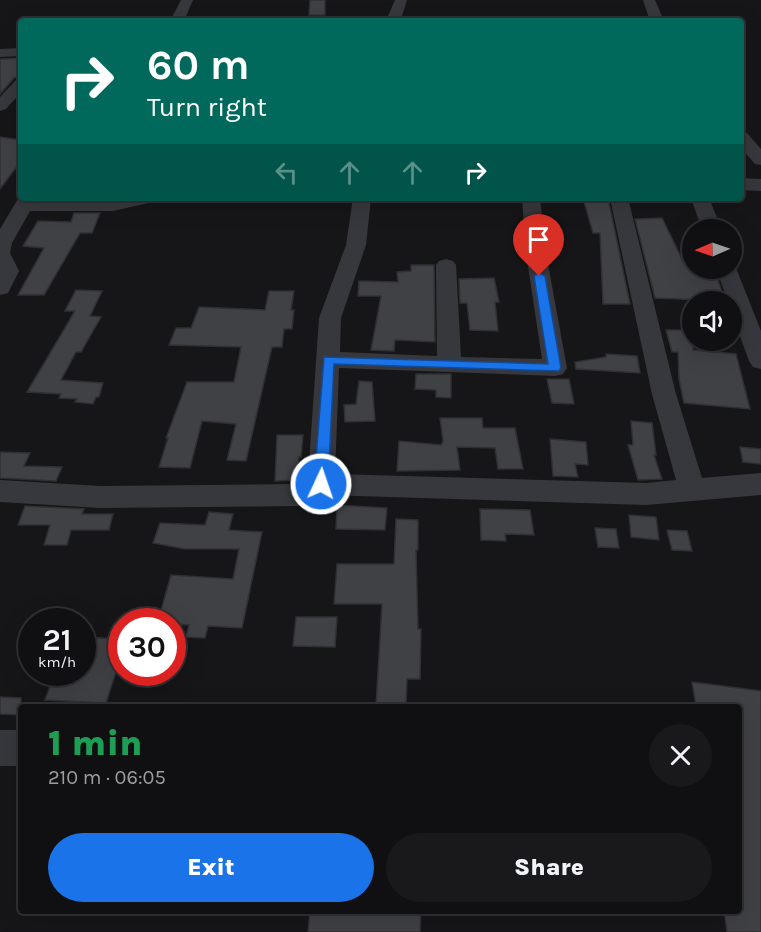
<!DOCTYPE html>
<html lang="en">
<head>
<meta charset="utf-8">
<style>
	:root { --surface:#101012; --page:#19191b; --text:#f1f3f6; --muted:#9c9d9f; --line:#303032; --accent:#1a73e8 }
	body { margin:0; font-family:Karla,sans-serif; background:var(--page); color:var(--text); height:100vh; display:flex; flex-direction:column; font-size:22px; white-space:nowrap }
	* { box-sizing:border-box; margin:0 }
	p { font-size:20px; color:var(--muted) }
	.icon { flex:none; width:33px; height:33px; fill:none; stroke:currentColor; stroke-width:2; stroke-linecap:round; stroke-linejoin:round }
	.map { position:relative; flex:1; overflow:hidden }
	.details { position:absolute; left:18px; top:704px; width:724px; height:210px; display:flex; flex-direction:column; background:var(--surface); border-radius:6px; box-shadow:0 6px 24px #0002,0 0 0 2px var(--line) }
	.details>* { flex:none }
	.hud { position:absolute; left:18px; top:18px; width:726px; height:183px; border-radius:6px; box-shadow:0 6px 24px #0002,0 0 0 2px var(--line); background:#00695c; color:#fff; overflow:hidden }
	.needle { width:39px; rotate:268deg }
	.controls { position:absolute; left:682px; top:219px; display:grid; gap:12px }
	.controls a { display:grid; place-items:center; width:60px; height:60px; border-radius:50%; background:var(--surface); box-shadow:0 6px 24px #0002,0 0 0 2px var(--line); font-size:30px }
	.speed { position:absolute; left:18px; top:608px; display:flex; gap:12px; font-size:30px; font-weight:700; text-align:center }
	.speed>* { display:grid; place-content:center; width:78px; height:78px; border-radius:50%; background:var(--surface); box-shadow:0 6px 24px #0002,0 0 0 2px var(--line); line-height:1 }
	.speed small { font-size:15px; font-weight:400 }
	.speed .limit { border:9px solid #d22; background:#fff; color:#111 }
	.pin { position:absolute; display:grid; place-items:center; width:51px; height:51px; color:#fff; margin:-62px -26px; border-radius:50% 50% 50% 0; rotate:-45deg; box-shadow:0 0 6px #0007 }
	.pin .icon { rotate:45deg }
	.me { position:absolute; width:66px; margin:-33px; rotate:3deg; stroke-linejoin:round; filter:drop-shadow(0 0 4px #0008) }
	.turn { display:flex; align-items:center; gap:21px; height:126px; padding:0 30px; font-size:27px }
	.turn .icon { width:78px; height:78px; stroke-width:2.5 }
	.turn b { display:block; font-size:42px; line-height:51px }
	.lanes { display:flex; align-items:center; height:57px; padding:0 30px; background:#0003; justify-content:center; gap:30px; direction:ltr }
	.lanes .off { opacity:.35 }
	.round { display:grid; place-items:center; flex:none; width:63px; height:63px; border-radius:32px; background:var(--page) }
	.head { display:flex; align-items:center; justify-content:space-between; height:102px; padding:0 30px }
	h1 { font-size:36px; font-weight:800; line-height:45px; color:#1e9e55 }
	.action { display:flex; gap:12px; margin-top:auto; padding:12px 30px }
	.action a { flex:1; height:69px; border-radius:36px; background:var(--accent); color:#fff; font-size:24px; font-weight:800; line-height:69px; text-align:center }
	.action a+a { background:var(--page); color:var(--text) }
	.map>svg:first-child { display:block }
	.building { fill:#404145; stroke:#303034; stroke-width:1.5 }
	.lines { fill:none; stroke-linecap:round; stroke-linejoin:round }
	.minor { fill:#37383d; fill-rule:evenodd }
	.route { fill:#1a73e8; stroke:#114b97; stroke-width:1.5 }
</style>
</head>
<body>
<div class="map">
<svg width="761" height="932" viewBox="0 0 761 932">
	<rect width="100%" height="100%" fill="#161618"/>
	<g class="building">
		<path d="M310,0H325V15H309Z"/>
		<path d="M21,58V76L14,78L0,94V59Z"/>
		<path d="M0,137L21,140V161L0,189Z"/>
		<path d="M583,198H608L630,304H603L600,233H593Z"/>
		<path d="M74,213H100L92,233H80L44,295H18L44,248L23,246L38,221L71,222Z"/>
		<path d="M662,218L685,265H693V268H714L725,301L655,298L635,219Z"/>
		<path d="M411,265H434L435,342L395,340L394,351L371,350L381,296H358L359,281L398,282L397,272L411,271Z"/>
		<path d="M494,278L499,302H495L498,331L470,330L467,303H460L459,279Z"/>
		<path d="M76,290L102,291L90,316L101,317L81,352H76L61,380L103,383L99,397H96L93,404L75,402L77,399L59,398L61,394L27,392L75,311H65Z"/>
		<path d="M269,291H294L291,310H294L292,329H284L282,347H272L246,461L227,460L236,424L202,421L190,468L159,467L168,438H166L187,382H234L241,347L169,345L176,328H191L199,307L265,310Z"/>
		<path d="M666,330H693V350L736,354L750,409L684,403L679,379L678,352H672Z"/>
		<path d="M606,354L637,356L640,373L576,369L575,362L606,357Z"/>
		<path d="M416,374H451V398L436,397V390L415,389Z"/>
		<path d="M547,379H569L574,404L552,403Z"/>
		<path d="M359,381L372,382L375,421L345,422L344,405L356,404Z"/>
		<path d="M440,418H482L483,428H515L523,469H498L495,448L457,447L460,470L397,471L399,441L441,445L443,441Z"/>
		<path d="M631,421L652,423L656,455H654L662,479L638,480L628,445H633Z"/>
		<path d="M277,435H303L301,457H299L298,480L275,481Z"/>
		<path d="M550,439L586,442L588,465L575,464L578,477L553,476Z"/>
		<path d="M740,447L761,449V464L743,462Z"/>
		<path d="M0,452L30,453L24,466L62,467L56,481L0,478Z"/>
		<path d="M337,505L387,508L385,530L336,529Z"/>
		<path d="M25,506L84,509L82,514H113L109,530H71L67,545H44L50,525H18Z"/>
		<path d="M480,509L530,510L534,535L505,534L506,541L481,540Z"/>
		<path d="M209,512L233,514L229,530L262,532L242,628L208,626L205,638L186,637L189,625L172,624V621H158L171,575L233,579L239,549H185L153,543L160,523L205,525Z"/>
		<path d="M629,515L656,517L659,540L631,537Z"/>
		<path d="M396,519L418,520V550H416L418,629H421L420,679H407L406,706H376L382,604H334L337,564H394Z"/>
		<path d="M595,528L616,529L619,548L598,547Z"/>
		<path d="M667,530L687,531L692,551L672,550Z"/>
		<path d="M296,617H337L335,647L293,646Z"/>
		<path d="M82,637L122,639V653L106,703L45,700L55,672H82Z"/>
		<path d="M692,682L761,691V932H727L724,910H740V706H696Z"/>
		<path d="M0,697L21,698V715L0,714Z"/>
		<path d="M310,910H421L420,932H308Z"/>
	</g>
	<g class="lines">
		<g class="minor">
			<path d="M181,0H193L184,21H170Z"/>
			<path d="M395,0H407L402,16L404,21H390L388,16Z"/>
			<path d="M643,0H655L664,21H650Z"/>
			<path d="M21,48V56L0,57V49Z"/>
			<path d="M21,78V92L6,109L0,111V97L16,80Z"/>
			<path d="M741,132L747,133L761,149V165L755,164L741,148Z"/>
			<path d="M741,178L761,179V191L741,190Z"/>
			<path d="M21,194V198L36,199L155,198L153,202L113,211H30L12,243L10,253L19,271L8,293L0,295V229Z"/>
			<path d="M353,198H371L366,245L341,318L340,352L437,356L436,265L439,261L446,259L453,261L456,265L461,357L542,359L526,253L522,198H540L546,253L567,368L563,374L555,376L339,368L335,474L646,483L676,480L652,394L610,198H628L676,394L702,478L761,473V495L646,505L325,495L300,506L100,508L0,502V480L100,486L296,484L308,478L319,318L346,245Z"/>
			<path d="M691,198H709L722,230H702Z"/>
			<path d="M732,263L736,268L761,331V369L753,367L749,361L732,314V302H728L716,268H732Z"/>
			<rect x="0" y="730" width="21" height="36"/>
		</g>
	</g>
	<path class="route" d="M539,273L545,276L561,368L559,371L334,364L328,484L321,490L316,488L314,484L324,357L548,364L534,276Z"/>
</svg>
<div class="controls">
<a><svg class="needle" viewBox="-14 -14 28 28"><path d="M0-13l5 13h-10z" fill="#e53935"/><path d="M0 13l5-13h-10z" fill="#9c9d9f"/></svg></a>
<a><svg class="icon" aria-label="sound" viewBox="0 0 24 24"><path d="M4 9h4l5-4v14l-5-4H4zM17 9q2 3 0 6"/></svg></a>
</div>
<div class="speed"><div>21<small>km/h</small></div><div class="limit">30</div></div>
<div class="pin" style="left:539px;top:276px;background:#d93025"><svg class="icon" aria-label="arrive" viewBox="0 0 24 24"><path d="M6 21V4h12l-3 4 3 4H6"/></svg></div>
<svg class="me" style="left:321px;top:484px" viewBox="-20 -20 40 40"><circle r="17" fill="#1a73e8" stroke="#fff" stroke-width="3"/><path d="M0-11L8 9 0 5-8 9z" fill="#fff"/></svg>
<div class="hud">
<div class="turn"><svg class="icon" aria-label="right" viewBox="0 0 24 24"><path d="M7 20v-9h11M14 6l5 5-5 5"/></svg><div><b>60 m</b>Turn right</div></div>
<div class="lanes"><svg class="icon off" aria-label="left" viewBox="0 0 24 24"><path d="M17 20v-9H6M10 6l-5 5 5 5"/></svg><svg class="icon off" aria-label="ahead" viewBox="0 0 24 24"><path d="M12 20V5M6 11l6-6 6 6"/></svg><svg class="icon off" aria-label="ahead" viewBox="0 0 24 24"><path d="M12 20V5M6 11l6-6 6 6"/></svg><svg class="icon" aria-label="right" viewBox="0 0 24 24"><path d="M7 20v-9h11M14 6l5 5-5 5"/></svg></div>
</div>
<section class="details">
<div class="head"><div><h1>1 min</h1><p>210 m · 06:05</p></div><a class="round"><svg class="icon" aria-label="close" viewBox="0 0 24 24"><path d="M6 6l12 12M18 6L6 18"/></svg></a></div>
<div class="action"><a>Exit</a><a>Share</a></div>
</section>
</div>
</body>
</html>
